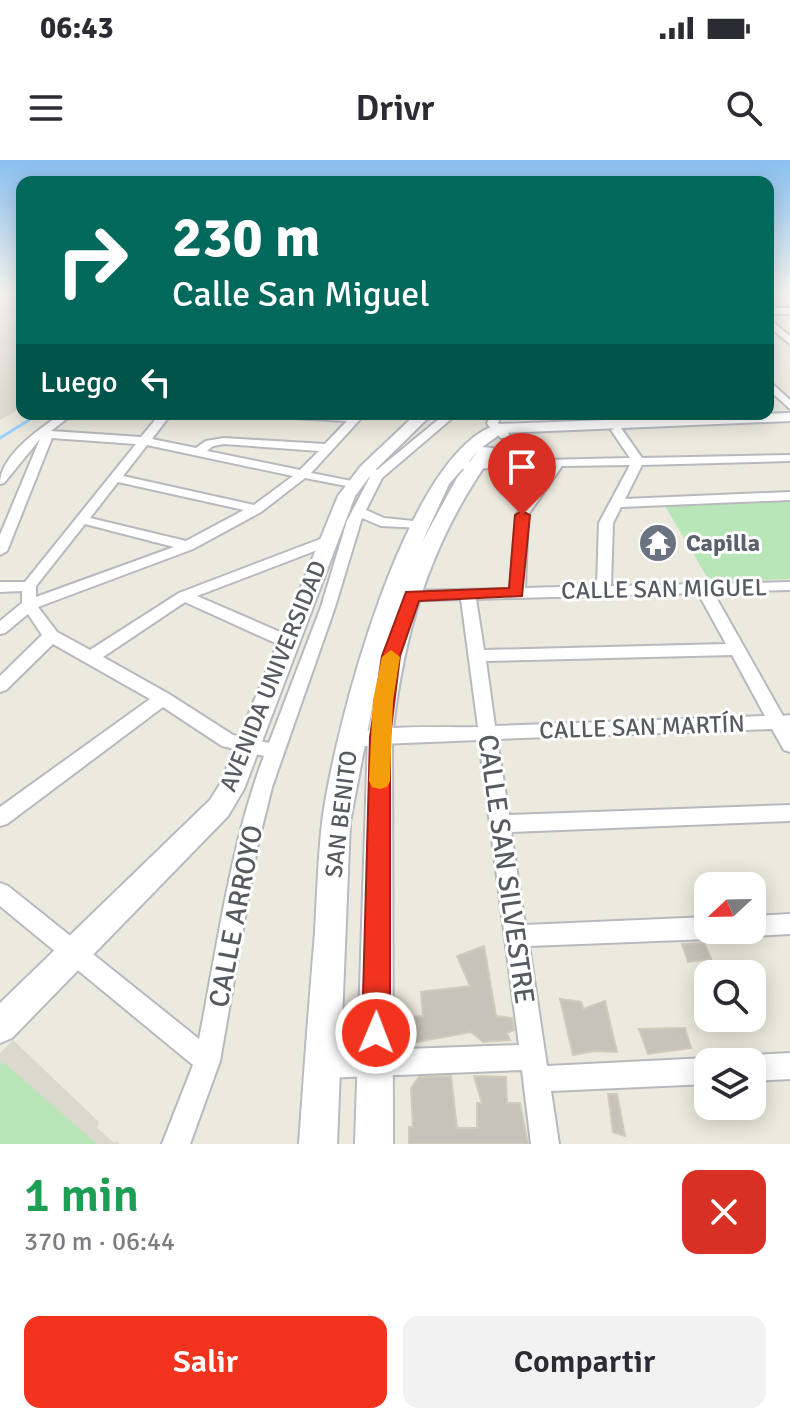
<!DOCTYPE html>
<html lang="es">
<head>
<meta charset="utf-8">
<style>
	:root { --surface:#fff; --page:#f2f2f3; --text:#2b2b33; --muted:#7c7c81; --accent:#f2331e }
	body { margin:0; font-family:Signika,sans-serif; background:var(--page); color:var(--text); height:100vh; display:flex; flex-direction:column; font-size:30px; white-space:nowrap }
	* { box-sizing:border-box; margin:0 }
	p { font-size:26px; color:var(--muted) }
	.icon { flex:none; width:44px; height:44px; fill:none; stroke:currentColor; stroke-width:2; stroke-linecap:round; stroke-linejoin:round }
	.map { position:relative; height:984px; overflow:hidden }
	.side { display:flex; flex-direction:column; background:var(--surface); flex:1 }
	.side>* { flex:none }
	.hud { position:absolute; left:16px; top:16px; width:758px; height:244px; border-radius:16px; box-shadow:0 4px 20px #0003; background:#00695c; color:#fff; overflow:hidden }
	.needle { width:52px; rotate:248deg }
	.controls { position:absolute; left:694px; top:712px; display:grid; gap:16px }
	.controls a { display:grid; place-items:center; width:72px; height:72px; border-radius:16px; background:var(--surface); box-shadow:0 4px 20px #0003; font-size:40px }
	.pin { position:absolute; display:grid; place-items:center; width:68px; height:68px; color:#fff; margin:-82px -34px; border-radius:50% 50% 50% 0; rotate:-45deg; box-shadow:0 0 8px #0007 }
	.pin .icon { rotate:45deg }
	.me { position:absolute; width:88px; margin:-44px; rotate:1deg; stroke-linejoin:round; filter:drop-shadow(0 0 6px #0008) }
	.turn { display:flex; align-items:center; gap:28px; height:168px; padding:0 24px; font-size:36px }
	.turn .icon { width:104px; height:104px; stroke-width:2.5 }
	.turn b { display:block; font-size:56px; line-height:68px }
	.then { display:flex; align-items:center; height:76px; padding:0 24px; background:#0003; gap:16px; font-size:30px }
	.round { display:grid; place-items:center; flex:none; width:84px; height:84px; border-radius:16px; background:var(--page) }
	.summary { display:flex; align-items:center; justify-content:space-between; height:136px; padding:0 24px }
	h1 { font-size:48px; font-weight:600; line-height:60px; color:#1e9e55 }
	.action { display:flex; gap:16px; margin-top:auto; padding:16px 24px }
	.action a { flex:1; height:92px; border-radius:16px; background:var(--accent); color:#fff; font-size:32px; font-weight:600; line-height:92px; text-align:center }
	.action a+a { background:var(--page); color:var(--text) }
	.status { display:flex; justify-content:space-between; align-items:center; height:56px; padding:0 40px; background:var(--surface); direction:ltr }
	.status svg { height:22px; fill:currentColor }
	header { display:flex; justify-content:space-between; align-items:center; height:104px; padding:0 24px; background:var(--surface); font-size:36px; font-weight:600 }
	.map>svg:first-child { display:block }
	.education { fill:#dbd8cd }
	.green { fill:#b8e6b9 }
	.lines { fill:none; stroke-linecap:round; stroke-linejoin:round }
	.stream { stroke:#9bd1ff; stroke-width:3 }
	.building { fill:#c7c3bb; stroke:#d1cbbc; stroke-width:2 }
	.lane-casing { stroke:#b7b9bf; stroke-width:6 }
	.street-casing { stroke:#b7b9bf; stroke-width:4 }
	.secondary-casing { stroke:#b7bbc2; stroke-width:4 }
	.lane { stroke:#fff; stroke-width:4 }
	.street { fill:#fff; fill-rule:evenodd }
	.secondary { fill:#fff; fill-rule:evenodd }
	.route { fill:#f2331e; stroke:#9d2114; stroke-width:2 }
	.slow { fill:#f59e0b }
	.labels { text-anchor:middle; stroke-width:6; stroke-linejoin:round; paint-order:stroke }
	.worship-label { font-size:24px; font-weight:bold; fill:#5b616d; stroke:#fff; text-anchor:start }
	.street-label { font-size:24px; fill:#575b61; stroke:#fff }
	.near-street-label { font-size:28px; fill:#575b61; stroke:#fff }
</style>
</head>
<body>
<div class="status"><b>06:43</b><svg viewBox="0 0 49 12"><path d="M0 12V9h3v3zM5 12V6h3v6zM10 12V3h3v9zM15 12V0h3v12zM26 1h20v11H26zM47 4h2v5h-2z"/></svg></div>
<header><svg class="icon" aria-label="menu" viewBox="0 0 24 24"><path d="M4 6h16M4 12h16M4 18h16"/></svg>Drivr<svg class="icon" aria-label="search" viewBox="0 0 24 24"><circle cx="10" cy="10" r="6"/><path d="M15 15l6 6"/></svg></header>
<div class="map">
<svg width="790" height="984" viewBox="0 0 790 984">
	<rect width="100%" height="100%" fill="#ece9de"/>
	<g class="education">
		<path d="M0,132H22V247L0,260Z"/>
		<path d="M13,880L99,962L97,968L114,983L116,981L120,984H0V893Z"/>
	</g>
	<g class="green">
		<path d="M790,341V419L710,422L665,346Z"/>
		<path d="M3,902L97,984H0V905Z"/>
	</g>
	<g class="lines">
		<path class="stream" d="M0,278L39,254"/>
	</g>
	<g class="building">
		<path d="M642,371L665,372L673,395L650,394Z"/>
		<path d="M704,783L711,799L688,802L682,784Z"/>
		<path d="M484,786L496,856L512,858L514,870L507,873L510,880L483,882L471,872L406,884L411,857L423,856L421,832L470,826L457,796Z"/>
		<path d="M560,839L581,842L583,849L605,841L617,892L594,891L573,895Z"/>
		<path d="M685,868L691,888L648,894L639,869Z"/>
		<path d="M451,916L457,968H477V943H482L474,916L506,917L507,943H520L528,984H409V967H413L411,928L419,917Z"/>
		<path d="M608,934H617L625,976L613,972Z"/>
	</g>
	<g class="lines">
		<g class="lane-casing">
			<path id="lane" d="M0,133L22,135"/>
		</g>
		<g class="street-casing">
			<g id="street">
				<path d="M784,132H790V135Z"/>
				<rect x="768" y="148" width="22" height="6"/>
				<path d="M768,158L790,176V184L768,166Z"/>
				<path d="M768,220L790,240V249L768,229Z"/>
				<path d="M61,254H73L51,271L141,277L160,254H171L152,279L196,288L206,281L224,278L325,284L347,261L274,257L269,254H365L311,313L357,322V328L305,318L261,352L193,389L38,447L57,472L90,490L179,433L323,378H333V384L197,436L294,478L296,482L294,486H282L185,442L103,497L169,534L233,575L269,583L321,447L347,361L370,317L361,309L367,305L377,310L445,254H457L382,318L366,350L384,358L423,362V368L381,366L362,358L361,361L335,447L272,627L257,688L220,901L190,984H162L193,905L0,746V723L8,726L199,879C218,784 230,686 264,596L222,586L163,547L7,664L0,666V647L150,539L53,484L6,530L0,532V516L42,475L28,454L5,473L0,474V461L22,443V431L0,432V422H25L136,284L52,278L7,391L0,395V375L40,279L4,323L0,324C0,295 40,269 61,254ZM224,284L319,291L300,310L207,291L213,286ZM147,285L293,316L254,345L123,316ZM118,322L244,350L186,381L90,358ZM85,364L174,387L36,437V426Z"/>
				<path d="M492,254H502L498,263L509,274V278H501L488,265L487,263Z"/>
				<path d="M617,267L621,268L642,298L790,295V301L642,305L625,339L790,332V340L621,347L613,363L611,426L790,422V430L713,432L783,556L790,555V592L784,590L772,569L497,579L509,655L790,645V661L511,672L525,765L708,757V770H718L716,775L708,779L529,786L547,906L708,898L717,902H708V924L551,931L559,984H531L522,910L323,918L314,914L310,905L314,896L323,892L519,885L479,580L380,584L351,588L345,586L342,581L345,576C383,564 437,568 478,567L461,439L400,441L393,436L400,431L510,429L516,355L549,307L455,309L449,305L451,302L630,298L611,270ZM630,305L599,363L597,426L525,428L528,355L562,306ZM698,433L726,484L484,490L476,439ZM732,495L765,556L495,566L486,501Z"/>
				<path d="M790,754V774L752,776L743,770H752V756Z"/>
				<path d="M790,893V919L752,921V902H742L752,895Z"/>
			</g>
		</g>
		<g class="secondary-casing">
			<g id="secondary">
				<path d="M790,253V261L502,273L482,287L493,288L495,291C431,380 404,468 392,577L393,984H355L368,577L377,522L350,662L337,984H299C304,913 309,843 315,772C317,736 318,699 322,663C333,575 405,290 499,264ZM479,290L457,318L422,382L449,324Z"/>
				<path d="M416,254H432L373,312L355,336L244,629L228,656L12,878L0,883V843L210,640L220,624L338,336L361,306Z"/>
			</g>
		</g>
		<use href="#lane" class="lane"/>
		<use href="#street" class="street"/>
		<use href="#secondary" class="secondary"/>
	</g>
	<linearGradient id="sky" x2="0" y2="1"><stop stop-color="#89c0f1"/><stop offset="0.49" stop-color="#f6f5f0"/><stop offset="1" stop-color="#f6f5f0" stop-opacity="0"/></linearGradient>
	<rect width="790" height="270" fill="url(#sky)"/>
	<path class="route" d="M522,351L530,355L522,436L419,441L400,496L390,577V873L386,883L376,887L366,883L362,873L370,577L382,496L406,432L509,428L515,355Z"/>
	<path class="slow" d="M391,490L400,497L393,540L390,621L387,627L380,629L372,627L369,621L373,540L382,497Z"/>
	<defs>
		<g id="temple-disc" transform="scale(2)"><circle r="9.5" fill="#6b7280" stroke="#fff"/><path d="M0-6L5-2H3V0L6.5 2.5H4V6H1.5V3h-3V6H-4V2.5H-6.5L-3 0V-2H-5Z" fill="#fff"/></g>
	</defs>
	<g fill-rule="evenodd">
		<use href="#temple-disc" x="658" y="383"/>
	</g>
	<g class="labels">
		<g class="worship-label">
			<text x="686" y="391">Capilla</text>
		</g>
		<g class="street-label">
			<text transform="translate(664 429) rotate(-1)" y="8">CALLE SAN MIGUEL</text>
			<text transform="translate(273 516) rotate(-68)" y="8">AVENIDA UNIVERSIDAD</text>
			<text transform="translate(642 567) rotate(-2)" y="8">CALLE SAN MARTÍN</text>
			<text transform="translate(341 654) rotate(-83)" y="8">SAN BENITO</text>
		</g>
		<g class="near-street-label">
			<text transform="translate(507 709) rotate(82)" y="10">CALLE SAN SILVESTRE</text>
			<text transform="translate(235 756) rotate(-79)" y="10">CALLE ARROYO</text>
		</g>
	</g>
</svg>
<div class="controls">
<a><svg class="needle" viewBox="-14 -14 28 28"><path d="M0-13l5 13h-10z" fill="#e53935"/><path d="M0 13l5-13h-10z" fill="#7c7c81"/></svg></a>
<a><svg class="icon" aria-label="search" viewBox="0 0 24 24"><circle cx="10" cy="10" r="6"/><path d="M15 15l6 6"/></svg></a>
<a><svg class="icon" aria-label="layers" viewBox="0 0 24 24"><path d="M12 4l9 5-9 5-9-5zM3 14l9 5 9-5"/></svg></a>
</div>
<div class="pin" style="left:522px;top:355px;background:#d93025"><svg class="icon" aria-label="arrive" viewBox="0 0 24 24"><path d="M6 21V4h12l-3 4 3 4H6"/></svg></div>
<svg class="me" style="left:376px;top:873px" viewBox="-20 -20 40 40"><circle r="17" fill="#f2331e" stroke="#fff" stroke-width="3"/><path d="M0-11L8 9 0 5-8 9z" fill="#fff"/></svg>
<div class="hud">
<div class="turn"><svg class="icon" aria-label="right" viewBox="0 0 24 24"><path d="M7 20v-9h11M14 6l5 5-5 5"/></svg><div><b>230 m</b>Calle San Miguel</div></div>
<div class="then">Luego<svg class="icon" aria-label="left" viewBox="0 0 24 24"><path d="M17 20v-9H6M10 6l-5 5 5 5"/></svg></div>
</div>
</div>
<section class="side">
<div class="summary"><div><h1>1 min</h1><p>370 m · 06:44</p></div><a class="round" style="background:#d93025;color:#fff"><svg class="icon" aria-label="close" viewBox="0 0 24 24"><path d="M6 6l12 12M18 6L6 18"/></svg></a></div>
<div class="action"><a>Salir</a><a>Compartir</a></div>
</section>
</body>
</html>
